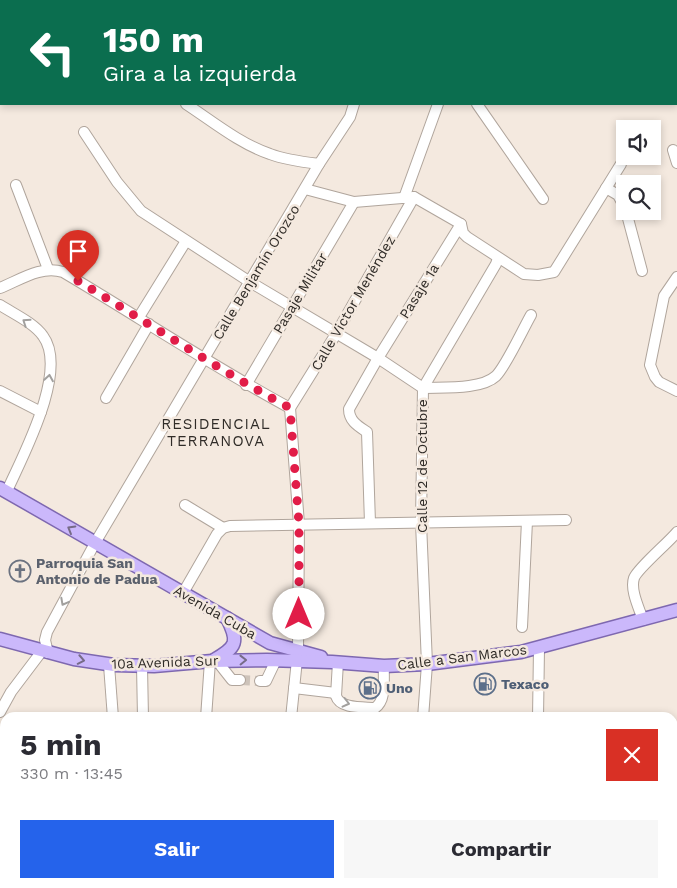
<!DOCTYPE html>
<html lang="es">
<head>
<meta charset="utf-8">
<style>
	:root { --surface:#fff; --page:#f7f7f7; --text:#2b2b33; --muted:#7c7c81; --accent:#2563eb }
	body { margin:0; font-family:"Work Sans",sans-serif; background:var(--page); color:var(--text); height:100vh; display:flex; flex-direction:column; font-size:19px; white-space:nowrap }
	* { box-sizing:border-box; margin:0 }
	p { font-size:16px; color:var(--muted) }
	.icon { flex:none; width:28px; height:28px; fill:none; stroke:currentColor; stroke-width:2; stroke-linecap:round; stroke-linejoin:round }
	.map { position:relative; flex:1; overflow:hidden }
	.details { position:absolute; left:0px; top:712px; width:678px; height:176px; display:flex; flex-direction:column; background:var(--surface); border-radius:15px 15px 0 0; box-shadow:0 2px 8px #0003 }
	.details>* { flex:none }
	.guide { position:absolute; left:0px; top:0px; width:678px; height:105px; box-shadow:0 2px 8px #0003; background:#0b6e4f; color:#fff; overflow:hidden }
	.controls { position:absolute; left:616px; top:120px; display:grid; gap:10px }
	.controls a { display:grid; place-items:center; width:45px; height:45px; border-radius:0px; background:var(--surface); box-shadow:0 2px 8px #0003; font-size:25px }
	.pin { position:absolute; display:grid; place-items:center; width:42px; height:42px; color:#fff; margin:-51px -21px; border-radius:50% 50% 50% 0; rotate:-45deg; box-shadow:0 0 5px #0007 }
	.pin .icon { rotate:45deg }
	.me { position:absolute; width:55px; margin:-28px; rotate:0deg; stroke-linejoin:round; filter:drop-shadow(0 0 4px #0008) }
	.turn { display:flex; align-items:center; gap:18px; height:105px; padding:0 20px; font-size:22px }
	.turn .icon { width:65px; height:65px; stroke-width:2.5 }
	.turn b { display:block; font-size:35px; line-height:42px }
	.round { display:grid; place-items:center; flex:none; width:52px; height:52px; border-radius:0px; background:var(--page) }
	.head { display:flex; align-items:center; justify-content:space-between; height:85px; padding:0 20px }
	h1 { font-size:30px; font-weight:700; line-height:38px }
	.cta { display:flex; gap:10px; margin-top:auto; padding:10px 20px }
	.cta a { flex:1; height:58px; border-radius:0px; background:var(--accent); color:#fff; font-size:20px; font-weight:700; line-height:58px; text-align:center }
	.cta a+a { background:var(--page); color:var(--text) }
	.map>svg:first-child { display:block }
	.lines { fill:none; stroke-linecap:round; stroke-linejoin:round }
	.minor-tunnel { stroke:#cdc3ba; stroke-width:10; stroke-dasharray:10 5; stroke-linecap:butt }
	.minor-casing { stroke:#b0a59c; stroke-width:12 }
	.major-casing { stroke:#7e68b0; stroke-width:15 }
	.minor { stroke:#fff; stroke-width:10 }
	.major { stroke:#cbb8fb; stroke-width:12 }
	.oneway { stroke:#a2a09e }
	.oneway2 { stroke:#766b87 }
	.route { stroke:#e11d48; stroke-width:9; stroke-dasharray:0 16.2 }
	.labels { text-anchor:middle; stroke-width:5; stroke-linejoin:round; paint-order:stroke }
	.street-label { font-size:14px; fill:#302c28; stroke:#f4e9df }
	.worship-label { font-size:14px; font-weight:bold; fill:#5b616d; stroke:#f4e9df; text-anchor:start }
	.service-label { font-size:14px; font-weight:bold; fill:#4e5e75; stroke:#f4e9df; text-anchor:start }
	.neighbourhood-label { font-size:15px; letter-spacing:1px; fill:#302c28; stroke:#f4e9df }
</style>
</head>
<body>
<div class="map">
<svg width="677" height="888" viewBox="0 0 677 888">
	<rect width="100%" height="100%" fill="#f4e9df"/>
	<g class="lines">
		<path class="minor-tunnel" d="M240,680L260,681"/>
		<g class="minor-casing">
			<g id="minor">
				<path d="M339,0L340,1"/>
				<path d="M670,0L672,1"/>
				<path d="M600,1L601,0"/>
				<path d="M653,1L654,0"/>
				<path d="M676,38L677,37"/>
				<path d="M186,104C212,121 240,144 270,154C286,160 303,162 319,164"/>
				<path d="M477,104L543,199"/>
				<path d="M84,132L117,182L141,211L250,282L378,358L423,388"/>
				<path d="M673,150L677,163"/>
				<path d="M16,185L48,269"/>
				<path d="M606,188L618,195L625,208"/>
				<path d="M305,189L354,202L414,197L461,224L463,233L467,237L524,274L538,275L554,272L621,164"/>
				<path d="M404,198L438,104"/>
				<path d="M626,211L642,271"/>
				<path d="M677,277L664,296L650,365L655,377L659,382L677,391"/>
				<path d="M0,288C20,280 41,265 63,272C139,317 212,366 290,408"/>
				<path d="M0,305C14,314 34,323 43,336C69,371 22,457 7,491"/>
				<path d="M139,317L186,241"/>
				<path d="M246,385L354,202"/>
				<path d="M423,388C442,387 481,390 496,376C506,366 523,329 531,315"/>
				<path d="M0,391L41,412"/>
				<path d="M106,398L149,324"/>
				<path d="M290,408L299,524L298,650L291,718"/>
				<path d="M290,408L336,334L414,197"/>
				<path d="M185,505L223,528"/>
				<path d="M370,523L367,432C358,426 349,421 349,409L378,358L461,224"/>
				<path d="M183,593L217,534L223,528L230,526L566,520"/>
				<path d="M643,620C639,608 630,590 634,578C637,569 669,542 677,532"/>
				<path d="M522,627L527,521"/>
				<path d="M48,653L45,640L47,632L95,543L319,164L350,117L354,104"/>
				<path d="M217,661L232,680H240"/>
				<path d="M338,662L336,696C340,709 363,707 375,708C387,700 383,678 384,666"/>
				<path d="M109,665L113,718"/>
				<path d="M142,666L143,718"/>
				<path d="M260,681H266L276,660"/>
				<path d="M294,688L336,693"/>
				<path d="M0,712L11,692L42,651"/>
				<path d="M206,718L210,661"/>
				<path d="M423,718L427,664L421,523L423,388L496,264L498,258"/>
				<path d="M538,718L539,648"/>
				<path d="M0,790L5,791"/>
				<path d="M157,884L158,888"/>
				<path d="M233,884L255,888"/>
			</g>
		</g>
		<g class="major-casing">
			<g id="major">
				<path d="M0,488L270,643L321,657"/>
				<path d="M0,639L74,659L114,665L154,666L212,661L267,660L332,662L384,666L427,664L521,652L677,610"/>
				<path d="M214,660C237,647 239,642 227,618"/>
			</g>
		</g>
		<use href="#minor" class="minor"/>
		<use href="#major" class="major"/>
	</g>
	<defs><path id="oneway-chevron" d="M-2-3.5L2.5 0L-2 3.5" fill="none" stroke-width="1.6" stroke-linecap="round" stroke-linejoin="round" transform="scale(1.25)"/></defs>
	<g class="oneway">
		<use href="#oneway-chevron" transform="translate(26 322) rotate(-146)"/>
		<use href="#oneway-chevron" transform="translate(49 378) rotate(-81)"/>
		<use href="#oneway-chevron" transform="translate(64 602) rotate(118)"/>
		<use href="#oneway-chevron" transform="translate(346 703) rotate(14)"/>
	</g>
	<g class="oneway2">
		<use href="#oneway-chevron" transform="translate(71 529) rotate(-150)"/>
		<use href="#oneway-chevron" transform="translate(81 660) rotate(11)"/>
		<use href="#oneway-chevron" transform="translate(243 660) rotate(-1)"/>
	</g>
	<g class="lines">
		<path class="route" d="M78,281C149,323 217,369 290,408L299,524V614"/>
	</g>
	<defs>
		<g id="church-ring" transform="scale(1.125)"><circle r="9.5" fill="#f4e9df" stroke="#6b7280" stroke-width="1.5"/><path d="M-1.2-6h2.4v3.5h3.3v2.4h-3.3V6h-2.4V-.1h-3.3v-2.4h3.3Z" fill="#6b7280"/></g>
		<g id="fuel-ring" transform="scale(1.125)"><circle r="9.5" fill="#f4e9df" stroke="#5c6f8a" stroke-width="1.5"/><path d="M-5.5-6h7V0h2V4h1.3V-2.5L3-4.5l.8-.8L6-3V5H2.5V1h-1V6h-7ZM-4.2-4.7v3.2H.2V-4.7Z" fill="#5c6f8a"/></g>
	</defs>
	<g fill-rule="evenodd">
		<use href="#church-ring" x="20" y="571"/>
		<use href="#fuel-ring" x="485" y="684"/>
		<use href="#fuel-ring" x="370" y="688"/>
	</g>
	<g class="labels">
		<g class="street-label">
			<text transform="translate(256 272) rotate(-59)" y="5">Calle Benjamín Orozco</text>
			<text transform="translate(419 291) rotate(-58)" y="5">Pasaje 1a</text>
			<text transform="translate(300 293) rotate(-59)" y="5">Pasaje Militar</text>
			<text transform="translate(353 303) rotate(-60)" y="5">Calle Victor Menéndez</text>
			<text transform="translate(422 466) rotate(-90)" y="5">Calle 12 de Octubre</text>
			<text transform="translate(215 612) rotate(30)" y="5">Avenida Cuba</text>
			<text transform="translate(462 657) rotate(-7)" y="5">Calle a San Marcos</text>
			<text transform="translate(165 662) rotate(-2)" y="5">10a Avenida Sur</text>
		</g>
		<g class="worship-label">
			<text x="36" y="568">Parroquia San<tspan x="36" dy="16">Antonio de Padua</tspan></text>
		</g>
		<g class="service-label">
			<text x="501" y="689">Texaco</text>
			<text x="386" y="693">Uno</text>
		</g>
		<g class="neighbourhood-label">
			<text x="216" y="429">RESIDENCIAL<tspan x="216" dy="17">TERRANOVA</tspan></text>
		</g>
	</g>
</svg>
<div class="controls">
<a><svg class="icon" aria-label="sound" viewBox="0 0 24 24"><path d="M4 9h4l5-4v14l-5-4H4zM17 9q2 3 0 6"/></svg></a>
<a><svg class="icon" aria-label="search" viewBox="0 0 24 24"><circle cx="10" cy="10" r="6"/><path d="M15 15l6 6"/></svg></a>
</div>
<div class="pin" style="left:78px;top:281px;background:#d93025"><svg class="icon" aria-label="arrive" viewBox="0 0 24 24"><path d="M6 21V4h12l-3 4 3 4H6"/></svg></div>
<svg class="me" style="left:299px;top:614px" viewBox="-20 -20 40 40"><circle r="19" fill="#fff"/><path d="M0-13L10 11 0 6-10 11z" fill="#e11d48"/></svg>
<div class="guide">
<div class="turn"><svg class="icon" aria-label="left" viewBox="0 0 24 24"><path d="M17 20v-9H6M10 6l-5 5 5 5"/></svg><div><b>150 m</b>Gira a la izquierda</div></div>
</div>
<section class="details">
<div class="head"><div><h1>5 min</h1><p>330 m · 13:45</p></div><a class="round" style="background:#d93025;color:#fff"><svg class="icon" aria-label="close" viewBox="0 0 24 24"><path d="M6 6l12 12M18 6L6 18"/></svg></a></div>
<div class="cta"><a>Salir</a><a>Compartir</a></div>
</section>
</div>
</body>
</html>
